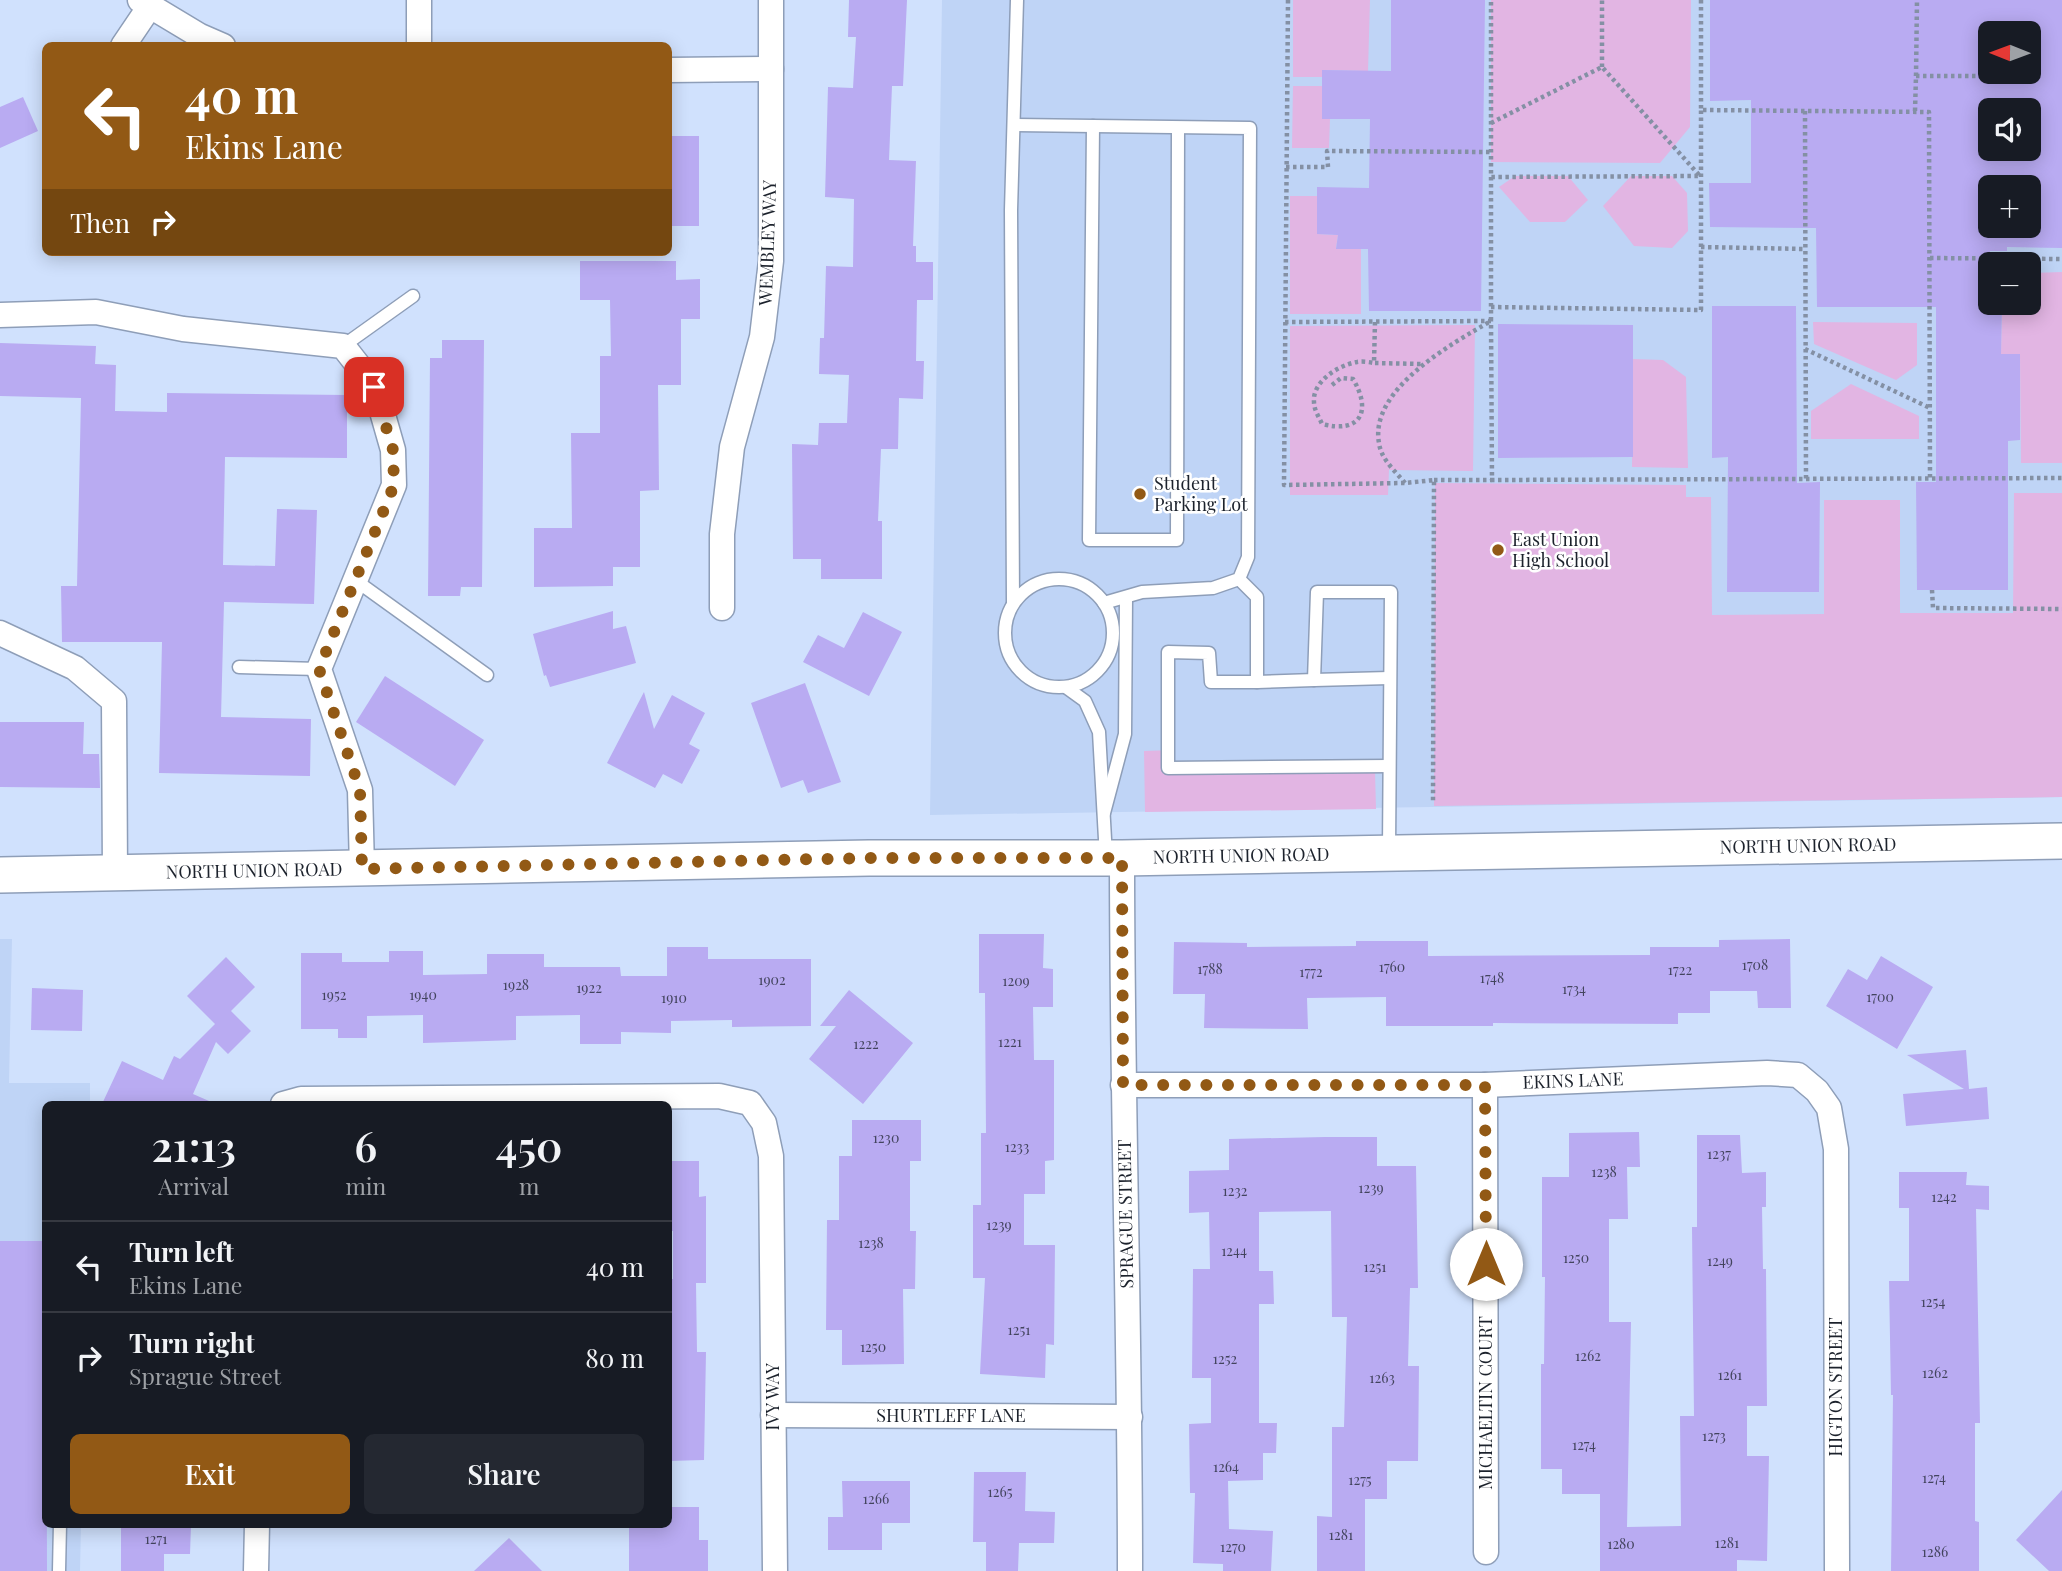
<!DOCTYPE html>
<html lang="en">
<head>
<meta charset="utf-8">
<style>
	:root { --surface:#171b24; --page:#242831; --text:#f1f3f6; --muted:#9ea1a6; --line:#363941; --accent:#925915 }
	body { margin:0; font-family:"Playfair Display",serif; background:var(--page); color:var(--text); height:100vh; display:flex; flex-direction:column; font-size:26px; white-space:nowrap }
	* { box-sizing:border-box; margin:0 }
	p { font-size:23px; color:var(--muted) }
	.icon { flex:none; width:38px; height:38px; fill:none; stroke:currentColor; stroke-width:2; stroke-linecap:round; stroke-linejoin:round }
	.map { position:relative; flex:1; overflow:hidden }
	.details { position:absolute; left:42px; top:1101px; width:630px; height:427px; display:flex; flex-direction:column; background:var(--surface); border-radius:10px; box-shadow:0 4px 18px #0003 }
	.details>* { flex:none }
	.banner { position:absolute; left:42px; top:42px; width:630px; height:214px; border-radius:10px; box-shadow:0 4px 18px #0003; background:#925915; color:#fff; overflow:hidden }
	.needle { width:46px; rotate:271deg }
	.buttons { position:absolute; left:1978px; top:21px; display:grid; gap:14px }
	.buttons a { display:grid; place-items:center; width:63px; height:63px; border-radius:10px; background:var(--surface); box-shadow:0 4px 18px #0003; font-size:35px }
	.pin { position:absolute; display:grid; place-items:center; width:60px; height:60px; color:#fff; margin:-30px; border-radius:14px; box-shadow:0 4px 10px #0006 }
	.me { position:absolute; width:77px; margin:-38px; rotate:0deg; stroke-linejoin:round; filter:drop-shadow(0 0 5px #0008) }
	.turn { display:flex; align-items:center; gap:24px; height:147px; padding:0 28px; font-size:32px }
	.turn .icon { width:91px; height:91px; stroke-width:2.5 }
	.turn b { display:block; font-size:49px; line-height:60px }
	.then { display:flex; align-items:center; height:66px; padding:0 28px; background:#0003; gap:14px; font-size:26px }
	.eta { display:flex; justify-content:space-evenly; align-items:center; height:119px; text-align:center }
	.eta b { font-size:42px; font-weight:600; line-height:49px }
	.cta { display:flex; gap:14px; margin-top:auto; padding:14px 28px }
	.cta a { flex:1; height:80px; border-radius:10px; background:var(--accent); color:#fff; font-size:28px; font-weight:600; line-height:80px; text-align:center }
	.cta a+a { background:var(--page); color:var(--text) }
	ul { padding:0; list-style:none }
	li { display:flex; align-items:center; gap:21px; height:91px; padding:0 28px; border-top:2px solid var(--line) }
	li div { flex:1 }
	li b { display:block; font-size:26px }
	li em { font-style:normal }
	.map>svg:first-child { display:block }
	.built { fill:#bfd4f6; fill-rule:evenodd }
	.green { fill:#e2b5e3 }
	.building { fill:#b9abf2; fill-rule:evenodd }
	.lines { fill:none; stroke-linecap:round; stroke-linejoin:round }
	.lane-casing { stroke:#8e9eb8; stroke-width:15 }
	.street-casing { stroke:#8e9eb8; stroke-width:27 }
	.secondary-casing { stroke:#8e9eb8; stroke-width:38 }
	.path { stroke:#8490a4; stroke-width:4.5; stroke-dasharray:3.5 3.5; stroke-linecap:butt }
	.lane { stroke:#fff; stroke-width:12 }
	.street { stroke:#fff; stroke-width:24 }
	.secondary { stroke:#fff; stroke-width:35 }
	.route { stroke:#925915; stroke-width:12; stroke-dasharray:0 21.6 }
	.poi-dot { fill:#925915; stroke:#fff; stroke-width:2.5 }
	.labels { text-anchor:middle; stroke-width:5; stroke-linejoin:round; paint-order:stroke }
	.number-label { font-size:14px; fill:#43445e }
	.street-label { font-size:18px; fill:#1c222c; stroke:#fff }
	.poi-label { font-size:18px; fill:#1c222c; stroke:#fff; text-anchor:start }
</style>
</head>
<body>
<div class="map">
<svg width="2062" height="1571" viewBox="0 0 2062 1571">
	<rect width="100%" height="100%" fill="#d0e1fd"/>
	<g class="built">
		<path d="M942,0H2062V797L930,815ZM1990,33H2028V72H1990ZM1990,110H2028V149H1990ZM1990,187H2028V226H1990ZM1990,264H2028V303H1990Z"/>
		<path d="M0,939H12L9,1083H90V1104H46V1524H81L80,1571H0Z"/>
	</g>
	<g class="green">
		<path d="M1293,0H1370L1368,71L1322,70V77H1293Z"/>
		<path d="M1491,0H1691L1690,127L1660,163L1491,162Z"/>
		<path d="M1293,86H1322V119H1330L1329,148H1292Z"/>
		<path d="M1515,176H1568L1588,200L1565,222H1530L1499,187Z"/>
		<path d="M1631,176H1672L1687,193L1688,231L1672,248L1634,246L1603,206Z"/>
		<path d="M1290,196H1317V234L1338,235L1336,248L1361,249V314H1290Z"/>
		<path d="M2062,272V463H2021L2020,355L2001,354L2002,303H2028V273Z"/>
		<path d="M1813,322L1917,323V365L1896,380L1814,344Z"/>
		<path d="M1475,325L1473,471L1389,470L1388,495H1290V326Z"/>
		<path d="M1633,359L1663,360L1686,377L1688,468L1632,467Z"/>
		<path d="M1851,384L1919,416V439H1811V411Z"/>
		<path d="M1435,483L1686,485V497H1711L1712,615L1824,614V500H1900V613H2013L2014,493H2062V797L1434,806Z"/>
		<path d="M1174,750L1175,774L1375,771L1376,809L1145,812L1144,751Z"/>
	</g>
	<g class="building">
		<path d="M849,0H907L903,86H892L889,160L916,161L913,246H916V262H933V300H917L916,361H924L923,399L899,398L898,449H881L878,521H882V579H821V559H793L792,444L818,445L819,423H847L849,375L819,374L820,338H824L826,266L853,267L854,199L825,197L828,87L853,88L856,37H848Z"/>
		<path d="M1391,0H1485L1481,311H1369L1368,249H1336L1338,235L1317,234V187L1369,188L1370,119H1322V70L1391,71Z"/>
		<path d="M1710,0H2062V248L2007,247V251H1990V303H2002L2001,354H2020V440L2008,441V590H1917L1916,482H1936V307H1817L1816,228L1710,227L1709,183H1751V100L1710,101ZM1990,33H2028V72H1990ZM1990,110H2028V149H1990ZM1990,187H2028V226H1990Z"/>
		<path d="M23,97L38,131L0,148V107Z"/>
		<rect x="668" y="136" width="31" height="90"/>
		<path d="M580,261H676V280L700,279V319H681V385H658L659,490L640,491V567H613V586L534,587V528H572L571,433H600V356H611L610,300H580Z"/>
		<path d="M1712,306H1796L1797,483L1820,482L1819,592H1727L1728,457L1712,458Z"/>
		<path d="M1498,324L1633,325V457L1498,458Z"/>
		<path d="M442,340H484L482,587H461L460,596H428L430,358H442Z"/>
		<path d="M0,343L96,346L95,364L116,365L115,411L167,412V393L347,395V458L225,457L223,565L275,566L277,509L317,510L314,604L224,602L221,717L311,719L310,776L159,773L162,642H62L61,586H77L81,398L0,396Z"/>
		<path d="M613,611V629L626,626L636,663L550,687L546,675L544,676L533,634Z"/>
		<path d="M863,612L902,632L869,696L803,662L818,635L844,648Z"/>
		<path d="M385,676L484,740L455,786L356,722Z"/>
		<path d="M805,683L841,782L808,793L803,780L781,788L751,703Z"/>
		<path d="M644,692L654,729L672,695L705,713L689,744L700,750L682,784L663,774L655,788L607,763Z"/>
		<path d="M0,722H84L83,754H99L100,788L0,787Z"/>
		<path d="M979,934H1044L1043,968L1053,969V1007H1033L1034,1060H1054V1160L1045,1161V1194H1024V1245H1055L1054,1345L1046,1344L1045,1378L980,1374L985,1278H973V1205H981V1133H986L985,993H979Z"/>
		<path d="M1790,939L1791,1008H1758L1757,991H1710V1013H1678V1024L1493,1023V1026H1386V997L1307,998L1308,1029L1204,1028L1205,994H1173L1174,942L1247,943V947L1356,946V941H1428V956L1650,955V947H1719V940Z"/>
		<path d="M667,947H708V959H811V1026L732,1027V1020L671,1021V1033L621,1032V1044H580V1015L516,1016V1040L423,1043V1015L367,1016V1038H338V1029H301V953H342V962H389V951H423V975L487,974V954H544V967H620L621,976H667Z"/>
		<path d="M1881,956L1933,987L1897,1049L1826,1006L1848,969L1867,980Z"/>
		<path d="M226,957L255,987L231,1011L251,1031L228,1054L216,1042L193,1094L216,1104H102L122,1061L163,1080L174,1056L180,1059L215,1024L187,996Z"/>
		<path d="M32,988L83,990L82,1031L31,1030Z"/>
		<path d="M849,990L913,1043L863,1104L809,1059L836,1026H820Z"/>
		<path d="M1966,1050L1969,1089L1987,1087L1989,1119L1906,1126L1903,1094L1964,1089L1907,1055Z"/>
		<path d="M852,1120H921V1161H910V1231H916L915,1289H903L904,1364L842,1365V1330H826L827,1220H839V1156H852Z"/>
		<path d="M1639,1132L1640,1167H1627L1628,1219H1609V1322H1631L1627,1527L1681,1526L1680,1416H1694L1692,1227H1697V1135H1740L1742,1173L1766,1172V1207H1762L1763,1269H1766L1767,1406H1747V1456H1769L1767,1561L1737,1560V1571H1600V1494H1562V1469H1541V1364H1544L1545,1277H1542V1177H1569V1133Z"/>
		<path d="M1325,1137H1377V1166H1416L1418,1288H1410L1408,1366H1419L1418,1461H1387V1499H1365V1571H1317V1516L1332,1517V1427H1344L1347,1317H1332L1331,1211L1259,1212V1271H1273L1274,1304H1259V1423H1277L1276,1453H1263V1480L1228,1481L1229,1529L1273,1531L1271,1571H1223V1564L1193,1563L1195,1493H1190L1189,1424L1211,1423V1378H1192L1193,1269H1210L1209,1212L1189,1213V1171L1229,1170V1139Z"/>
		<path d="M668,1161H699V1197L706,1196V1283H696L697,1352H706L704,1460L668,1461V1279H673V1231H668Z"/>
		<path d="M1899,1172H1967L1966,1185L1989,1186V1210L1976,1209L1980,1423H1975V1521L1979,1522V1571H1891L1893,1395H1891L1889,1281H1909V1208H1899Z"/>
		<path d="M0,1241H46L47,1571H0Z"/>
		<path d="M974,1472H1026L1025,1511L1055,1512L1054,1543H1019L1018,1571H986V1542H973Z"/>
		<path d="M842,1481H910V1523H882V1550H828V1517H843Z"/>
		<path d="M2062,1490V1571H2049L2016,1540Z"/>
		<path d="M668,1507H699V1540H708V1571H629V1524H668Z"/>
		<path d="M121,1525H191L190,1554H164V1571H121Z"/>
		<path d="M509,1538L542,1571H474Z"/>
	</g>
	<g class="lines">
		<g class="lane-casing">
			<g id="lane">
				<path d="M1014,125L1250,128L1248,557L1239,579L1213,588L1142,592L1104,603"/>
				<path d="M1093,126L1089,540H1177L1178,128"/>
				<path d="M343,346L413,296"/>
				<circle cx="1059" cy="633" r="54"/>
				<path d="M1239,579L1257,597V682L1314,680L1317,592H1391L1389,849"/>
				<path d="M355,580L487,675"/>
				<path d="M1013,603L1011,210L1017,0"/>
				<path d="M239,667L319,669"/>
				<path d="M1314,680L1389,678"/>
				<path d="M1257,682H1211L1209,653L1168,652V768L1389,766"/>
				<path d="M1067,688L1085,701L1099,732L1106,857"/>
				<path d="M1104,813L1125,734L1126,598"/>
				<path d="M59,1571L60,1524"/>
			</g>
		</g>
		<g class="street-casing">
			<g id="street">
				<path d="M140,0L200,36L223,46"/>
				<path d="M123,46L150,6"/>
				<path d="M419,46V0"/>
				<path d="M668,70L771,69"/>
				<path d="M0,315L96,312L183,329L343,346L375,387L393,450L394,485L319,669L360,790L362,869"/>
				<path d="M722,608V534L732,447L762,337L771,261V0"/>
				<path d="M0,633L75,668L114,701L115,874"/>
				<path d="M1122,858C1122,1096 1130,1333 1130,1571"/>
				<path d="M1123,1085H1485L1767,1073L1798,1075L1817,1091L1829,1108L1836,1149L1837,1571"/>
				<path d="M1485,1085L1486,1552"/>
				<path d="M283,1104L301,1099L719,1096L750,1103L764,1123L771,1156L775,1571"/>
				<path d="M773,1415L1130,1417"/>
				<path d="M256,1571L257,1524"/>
			</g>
		</g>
		<g class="secondary-casing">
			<path id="secondary" d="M0,875L869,858H1122L2062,841"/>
		</g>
		<g class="path">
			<path d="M1288,0L1284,485L1405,483L1434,480L1433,803"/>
			<path d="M1701,0V110L1929,112L1930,479"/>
			<path d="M1602,67V0"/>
			<path d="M1916,76L1917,0"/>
			<path d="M1805,111L1806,479"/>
			<path d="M1915,111L1916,76H2032"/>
			<path d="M1491,123L1602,67L1700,176L1491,177"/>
			<path d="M1286,167H1328L1327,151L1491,152"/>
			<path d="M1701,247L1805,249"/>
			<path d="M1930,258L2062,259"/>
			<path d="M1491,307L1701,310V110"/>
			<path d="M1285,322L1491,321L1492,480L2062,478"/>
			<path d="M1375,322L1374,363L1423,364"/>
			<path d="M1805,349L1930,408"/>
			<path d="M1332,385L1341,378L1353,379C1372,411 1361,434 1322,424C1319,417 1314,410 1314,402C1312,382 1338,365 1357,362C1362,361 1369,362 1374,363"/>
			<path d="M1434,480H1492"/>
			<path d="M1405,483C1395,471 1381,459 1379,443C1369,389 1453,343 1491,321V0"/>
			<path d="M1932,590L1933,608L2062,609"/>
		</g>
		<use href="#lane" class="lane"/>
		<use href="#street" class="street"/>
		<use href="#secondary" class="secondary"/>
	</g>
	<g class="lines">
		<path class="route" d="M374,387L393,450L394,485L319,669L360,790L362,869L869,858H1122L1123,1085H1485L1486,1264"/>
	</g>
	<g class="poi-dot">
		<circle cx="1140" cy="494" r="7"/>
		<circle cx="1498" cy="550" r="7"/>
	</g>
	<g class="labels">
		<g class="number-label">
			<text x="1755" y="970">1708</text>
			<text x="1392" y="972">1760</text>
			<text x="1210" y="974">1788</text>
			<text x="1680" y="975">1722</text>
			<text x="1311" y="977">1772</text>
			<text x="1492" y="983">1748</text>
			<text x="772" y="985">1902</text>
			<text x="1016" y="986">1209</text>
			<text x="516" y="990">1928</text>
			<text x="589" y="993">1922</text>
			<text x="1574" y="994">1734</text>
			<text x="334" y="1000">1952</text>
			<text x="423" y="1000">1940</text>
			<text x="1880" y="1002">1700</text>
			<text x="674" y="1003">1910</text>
			<text x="1010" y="1047">1221</text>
			<text x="866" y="1049">1222</text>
			<text x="886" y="1143">1230</text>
			<text x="1017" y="1152">1233</text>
			<text x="1719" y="1159">1237</text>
			<text x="1604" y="1177">1238</text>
			<text x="1371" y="1193">1239</text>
			<text x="1235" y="1196">1232</text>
			<text x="1944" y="1202">1242</text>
			<text x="999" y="1230">1239</text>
			<text x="871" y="1248">1238</text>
			<text x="1234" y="1256">1244</text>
			<text x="1576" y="1263">1250</text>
			<text x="1720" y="1266">1249</text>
			<text x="1375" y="1272">1251</text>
			<text x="1933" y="1307">1254</text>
			<text x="1019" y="1335">1251</text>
			<text x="873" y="1352">1250</text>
			<text x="1588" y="1361">1262</text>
			<text x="1225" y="1364">1252</text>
			<text x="1935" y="1378">1262</text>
			<text x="1730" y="1380">1261</text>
			<text x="1382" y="1383">1263</text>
			<text x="1714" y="1441">1273</text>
			<text x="1584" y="1450">1274</text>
			<text x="1226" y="1472">1264</text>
			<text x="1934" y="1483">1274</text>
			<text x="1360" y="1485">1275</text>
			<text x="1000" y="1497">1265</text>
			<text x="876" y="1504">1266</text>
			<text x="1341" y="1540">1281</text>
			<text x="156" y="1544">1271</text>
			<text x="1727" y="1548">1281</text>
			<text x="1621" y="1549">1280</text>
			<text x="1233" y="1552">1270</text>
			<text x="1935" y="1557">1286</text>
		</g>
		<g class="street-label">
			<text transform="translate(768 243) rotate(-88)" y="6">WEMBLEY WAY</text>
			<text transform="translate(1808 846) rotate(-1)" y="6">NORTH UNION ROAD</text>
			<text transform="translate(1241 856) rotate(-1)" y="6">NORTH UNION ROAD</text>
			<text transform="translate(254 871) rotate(-1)" y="6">NORTH UNION ROAD</text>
			<text transform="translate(1573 1081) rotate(-2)" y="6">EKINS LANE</text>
			<text transform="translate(1126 1214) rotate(-91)" y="6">SPRAGUE STREET</text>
			<text transform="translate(1836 1387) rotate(-90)" y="6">HIGTON STREET</text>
			<text transform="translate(773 1397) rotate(-90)" y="6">IVY WAY</text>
			<text transform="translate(1486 1403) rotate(-90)" y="6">MICHAELTIN COURT</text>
			<text x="951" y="1422">SHURTLEFF LANE</text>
		</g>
		<g class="poi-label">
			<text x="1154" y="490">Student<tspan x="1154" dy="21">Parking Lot</tspan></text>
			<text x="1512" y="546">East Union<tspan x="1512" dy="21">High School</tspan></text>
		</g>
	</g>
</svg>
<div class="buttons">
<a><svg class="needle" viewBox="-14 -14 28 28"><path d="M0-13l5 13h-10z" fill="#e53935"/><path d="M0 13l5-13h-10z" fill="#9ea1a6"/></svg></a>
<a><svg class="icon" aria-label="sound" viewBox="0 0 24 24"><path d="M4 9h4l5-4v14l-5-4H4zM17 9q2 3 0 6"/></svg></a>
<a>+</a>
<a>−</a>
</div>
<div class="pin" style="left:374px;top:387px;background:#d93025"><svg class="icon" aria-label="arrive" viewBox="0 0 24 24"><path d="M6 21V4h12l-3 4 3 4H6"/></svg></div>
<svg class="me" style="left:1486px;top:1264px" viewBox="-20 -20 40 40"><circle r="19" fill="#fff"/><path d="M0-13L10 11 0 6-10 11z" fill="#925915"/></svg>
<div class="banner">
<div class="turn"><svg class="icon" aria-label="left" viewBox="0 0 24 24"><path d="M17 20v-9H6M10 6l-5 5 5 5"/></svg><div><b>40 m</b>Ekins Lane</div></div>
<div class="then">Then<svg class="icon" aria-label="right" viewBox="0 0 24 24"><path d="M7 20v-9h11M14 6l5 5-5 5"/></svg></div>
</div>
<section class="details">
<div class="eta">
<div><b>21:13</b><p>Arrival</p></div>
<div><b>6</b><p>min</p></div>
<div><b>450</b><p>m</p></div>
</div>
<ul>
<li><svg class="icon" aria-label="left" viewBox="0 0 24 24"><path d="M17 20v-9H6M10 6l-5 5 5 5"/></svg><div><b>Turn left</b><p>Ekins Lane</p></div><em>40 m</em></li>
<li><svg class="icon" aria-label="right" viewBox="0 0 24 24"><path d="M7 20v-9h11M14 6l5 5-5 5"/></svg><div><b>Turn right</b><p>Sprague Street</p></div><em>80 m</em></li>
</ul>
<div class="cta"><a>Exit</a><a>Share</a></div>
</section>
</div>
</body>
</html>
